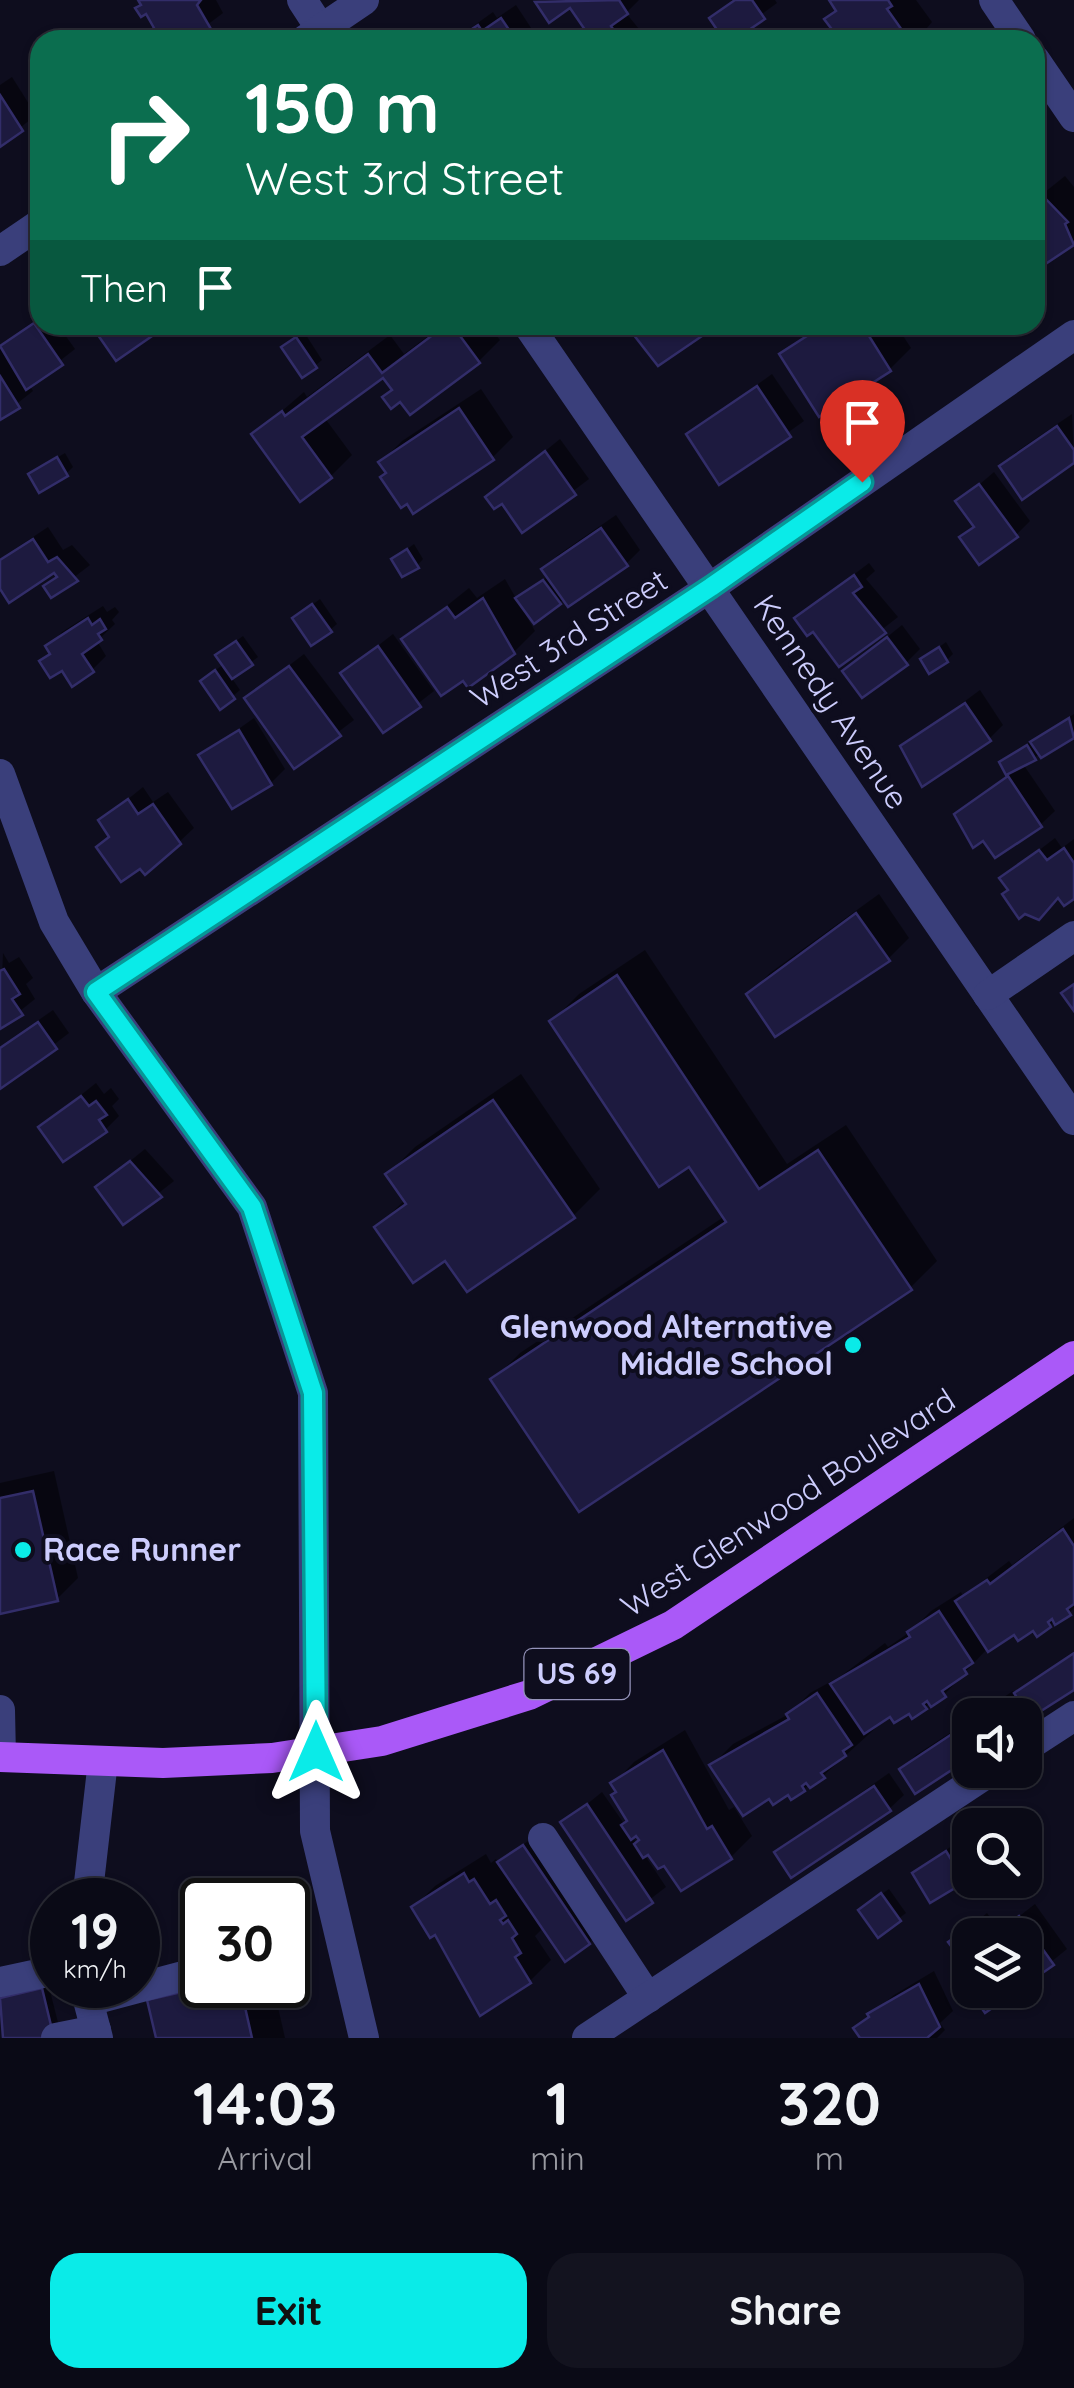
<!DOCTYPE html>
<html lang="en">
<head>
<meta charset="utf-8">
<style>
	:root { --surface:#0a0a16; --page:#13131f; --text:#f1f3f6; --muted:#999aa1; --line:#2a2b35; --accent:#0aebe8 }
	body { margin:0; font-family:Quicksand,sans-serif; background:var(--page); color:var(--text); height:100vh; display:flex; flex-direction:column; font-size:38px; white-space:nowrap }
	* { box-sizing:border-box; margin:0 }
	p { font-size:32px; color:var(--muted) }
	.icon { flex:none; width:55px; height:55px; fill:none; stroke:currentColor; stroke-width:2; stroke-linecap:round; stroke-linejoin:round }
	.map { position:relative; height:2038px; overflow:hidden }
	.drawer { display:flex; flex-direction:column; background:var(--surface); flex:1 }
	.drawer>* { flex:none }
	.guide { position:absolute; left:30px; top:30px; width:1015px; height:305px; border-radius:30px; box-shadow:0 2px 8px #0004,0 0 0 2px var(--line); background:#0b6e4f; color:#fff; overflow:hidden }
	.controls { position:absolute; left:952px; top:1698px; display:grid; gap:20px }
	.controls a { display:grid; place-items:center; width:90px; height:90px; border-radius:20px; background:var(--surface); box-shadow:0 2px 8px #0004,0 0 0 2px var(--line); font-size:50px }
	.speed { position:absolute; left:30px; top:1878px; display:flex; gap:20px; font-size:50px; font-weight:700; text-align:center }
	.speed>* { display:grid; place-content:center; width:130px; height:130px; border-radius:50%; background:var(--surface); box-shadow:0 2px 8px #0004,0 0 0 2px var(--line); line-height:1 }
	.speed small { font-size:25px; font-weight:400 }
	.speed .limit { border:5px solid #111; border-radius:15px; background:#fff; color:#111 }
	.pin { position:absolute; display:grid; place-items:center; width:85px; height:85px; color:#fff; margin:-102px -42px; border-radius:50% 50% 50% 0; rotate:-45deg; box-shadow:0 0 10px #0007 }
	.pin .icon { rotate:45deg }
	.me { position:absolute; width:110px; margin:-55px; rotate:0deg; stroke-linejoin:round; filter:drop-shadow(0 0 8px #0008) }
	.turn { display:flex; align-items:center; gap:35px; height:210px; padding:0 50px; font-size:45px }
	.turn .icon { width:130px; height:130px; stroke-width:2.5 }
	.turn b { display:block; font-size:70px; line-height:85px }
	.then { display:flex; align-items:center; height:95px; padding:0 50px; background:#0003; gap:20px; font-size:38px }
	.eta { display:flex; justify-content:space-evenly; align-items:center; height:170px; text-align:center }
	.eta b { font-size:60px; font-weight:700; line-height:70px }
	.cta { display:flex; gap:20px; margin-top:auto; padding:20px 50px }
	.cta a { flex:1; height:115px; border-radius:30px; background:var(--accent); color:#111; font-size:40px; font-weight:700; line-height:115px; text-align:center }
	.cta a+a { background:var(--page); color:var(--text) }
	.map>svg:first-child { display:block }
	.shadow { fill:#0007; fill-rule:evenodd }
	.building { fill:#1d1a3f; stroke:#322d69; stroke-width:2.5 }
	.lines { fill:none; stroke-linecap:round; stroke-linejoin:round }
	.minor { stroke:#3a3f7b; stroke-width:30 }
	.major { stroke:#aa59f8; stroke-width:30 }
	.route-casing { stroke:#069997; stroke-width:25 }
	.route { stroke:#0aebe8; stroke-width:18 }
	.poi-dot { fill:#0aebe8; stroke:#0e0d1e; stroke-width:4 }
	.labels { text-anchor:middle; stroke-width:8; stroke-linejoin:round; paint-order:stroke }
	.shield { fill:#0e0d1e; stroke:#9493ba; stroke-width:2.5 }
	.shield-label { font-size:30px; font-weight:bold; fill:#cdcdfd }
	.street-label { font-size:32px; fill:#cdcdfd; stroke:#0e0d1e }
	.poi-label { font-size:32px; font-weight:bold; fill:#cdcdfd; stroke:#0e0d1e; text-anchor:end }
</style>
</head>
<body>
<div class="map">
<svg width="1074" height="2038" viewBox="0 0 1074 2038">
	<rect width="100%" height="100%" fill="#0e0d1e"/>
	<g class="shadow">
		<path d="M141,0H216L223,13L187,40H151L148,34L156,26Z"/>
		<path d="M540,0H639L626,13L648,40H595L571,5Z"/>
		<path d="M732,0H775L777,3L727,40L713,18Z"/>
		<path d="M832,0H916L932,22L927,28L935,40H843L838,9Z"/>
		<path d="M516,5L539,40H454L493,12L497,18Z"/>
		<path d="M12,77L36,115L0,144V85Z"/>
		<path d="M1035,137L1043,149L1035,156Z"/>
		<path d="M1065,176L1074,187V242L1035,268V200Z"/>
		<path d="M40,317V325H58L75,349L29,385L33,391L0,417V345Z"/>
		<path d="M443,325H488L500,340L479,361L394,388L384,374L324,417L352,455L331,476L254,435L304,392L307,397L390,335L404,354Z"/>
		<path d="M818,325H896L911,348L890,369L782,355Z"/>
		<path d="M304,332L322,360L315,366L291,341Z"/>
		<path d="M772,374L804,421L720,481L689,434Z"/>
		<path d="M481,389L513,437L492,458L407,500L381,462L402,441Z"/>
		<path d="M1072,414L1074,460L1002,466L1016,452Z"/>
		<path d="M560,439L589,479L523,529L502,501L488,497Z"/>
		<path d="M65,453L73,467L66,474L38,469Z"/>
		<path d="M994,472L1030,521L1016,535L963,537L975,525L959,502Z"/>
		<path d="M616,515L640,550L626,564L560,602L524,612L535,631L514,652L404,640L469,588L477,598L505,579L517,600L549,576L544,569L558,555Z"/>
		<path d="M48,527L63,550L72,545L90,565L51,595L46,587L58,575L55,570L0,585V559Z"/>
		<path d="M414,544L423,559L417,566L394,559Z"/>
		<path d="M869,563L875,571L866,579L898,617L839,663L814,629L797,618Z"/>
		<path d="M320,599L337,624L330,630L295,618Z"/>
		<path d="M103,606L107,612L115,607L119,612L112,620L115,624L97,641L106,656L92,670L42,661L51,652L48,647L62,632Z"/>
		<path d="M902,625L920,649L906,663L845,671Z"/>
		<path d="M393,634L434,691L384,730L343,673Z"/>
		<path d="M243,636L258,657L231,677L240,690L221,706L209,675L224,664L225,649Z"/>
		<path d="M946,642L953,654L947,660L923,659Z"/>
		<path d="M304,654L354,720L295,765L247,698Z"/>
		<path d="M980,690L1003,725L989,739L903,747Z"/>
		<path d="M1074,714V735L1023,764L1055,811L1040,825L984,838L957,814L1009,774L1002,763L1008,756Z"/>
		<path d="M254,718L285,769L271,783L202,755Z"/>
		<path d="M143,787L153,802L168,792L194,828L179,842L111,835L101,821Z"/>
		<path d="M1055,838L1062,848L1074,839V896L1061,898L1039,917L1003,878Z"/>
		<path d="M879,894L909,938L888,959L749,994L770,973Z"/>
		<path d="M645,950L787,1164L846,1125L937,1261L910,1288L493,1380L520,1353L725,1216L690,1163L552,1021L579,994Z"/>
		<path d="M3,953L9,963L19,957L33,978L26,984L35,999L0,1027Z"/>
		<path d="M53,1010L69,1033L0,1086V1047Z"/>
		<path d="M521,1074L600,1189L573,1216L446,1258L377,1227L406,1199L388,1174L415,1147Z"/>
		<path d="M96,1083L104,1094L111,1088L119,1099L112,1106L119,1116L105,1130L41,1127Z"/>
		<path d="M145,1149L174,1181L123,1221L98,1187Z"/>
		<path d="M54,1471L78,1578L57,1599L0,1611V1483Z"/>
		<path d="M1074,1518V1608L1069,1613L1050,1625L1015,1631L986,1650L944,1695L925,1707L891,1714L823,1776L792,1797L712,1765L733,1744L789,1714L810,1693L841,1676L885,1643L888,1647L910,1632L931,1611L961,1592L963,1596L1009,1561L1012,1565Z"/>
		<path d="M1074,1651V1687L1025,1716L977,1715L1013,1691L1015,1694Z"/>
		<path d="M970,1720V1755L902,1769L916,1755Z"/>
		<path d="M685,1730L729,1810L734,1807L752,1836L731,1857L681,1888L665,1862L649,1851L644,1854L666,1887L627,1917L564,1823L602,1792L625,1825L629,1820L613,1784L634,1762ZM637,1833L642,1839L637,1844L632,1836Z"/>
		<path d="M889,1773L904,1795L889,1809L777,1852Z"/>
		<path d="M538,1833L603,1928L589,1943L544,1927L535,1936L551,1960L530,1981L436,1932L414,1907L435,1886L486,1854L491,1863L496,1859L499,1864Z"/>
		<path d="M961,1839L970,1854V1874L963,1880L915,1873Z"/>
		<path d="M889,1889L906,1913L878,1934L868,1904Z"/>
		<path d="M1035,1904L1067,1949L1029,1980L1025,1935H970V1987L968,1964L952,1942L987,1913L1000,1931Z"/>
		<path d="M934,1971L953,2011L940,2023L945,2030L937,2038H863L857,2028L868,2017L894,1995Z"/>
		<path d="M48,1983L62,2038H6L0,1997Z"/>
		<path d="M202,1985H273L285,2038H159L150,2001Z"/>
	</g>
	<g class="building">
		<path d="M138,0H201L197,5L211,29L192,40H148L145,34L154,28L146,14L141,17L135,8L141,5Z"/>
		<path d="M619,0L628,14L611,26L620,40H592L570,8L549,23L535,2Z"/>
		<path d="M735,0H752L765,19L734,40H724L709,18Z"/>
		<path d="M829,0H888L892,6L887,9L909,40H840L824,19L836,11Z"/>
		<path d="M501,18L516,40H455L478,25L482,31Z"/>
		<path d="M0,95L23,131L0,147Z"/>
		<path d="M1043,196L1068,222L1065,224L1074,245L1035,271V201Z"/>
		<path d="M34,323L63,365L26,390L0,346Z"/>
		<path d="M91,325H168L116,361Z"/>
		<path d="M446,325H452L480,363L410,415L400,402L391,409L382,397L392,390L383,378L302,437L332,478L300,502L251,434L282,411L285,416L368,354L382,373Z"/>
		<path d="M626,325H699L705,334L658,366Z"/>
		<path d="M824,325H867L873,334L869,336L891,371L819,417L779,354Z"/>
		<path d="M296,337L317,368L302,378L281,347Z"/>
		<path d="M0,376L20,408L0,420Z"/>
		<path d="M757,386L791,437L719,485L686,434Z"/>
		<path d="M459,408L494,460L413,514L407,504L401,508L380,477L386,473L378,462Z"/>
		<path d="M1057,426L1074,450V463L1022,500L999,466Z"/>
		<path d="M545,451L576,495L522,533L502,504L494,509L485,497Z"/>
		<path d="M57,457L68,476L39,493L28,474Z"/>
		<path d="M979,484L1018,537L979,565L959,537L974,527L955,501Z"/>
		<path d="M601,528L628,566L568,607L541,569Z"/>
		<path d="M33,539L48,562L57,557L78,581L51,598L43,586L57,577L54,573L9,603L0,589V560Z"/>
		<path d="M407,549L419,568L402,577L391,559Z"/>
		<path d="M854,575L862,587L853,593L886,633L839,667L813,632L807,636L794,618Z"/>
		<path d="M543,580L561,604L534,624L515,598Z"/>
		<path d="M483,598L515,654L468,688L463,681L441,696L401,639L447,607L455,618Z"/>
		<path d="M312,604L332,632L311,646L292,618Z"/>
		<path d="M88,618L92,625L100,619L106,629L98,634L102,640L82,654L94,672L72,687L62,671L50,678L39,661L50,654L45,646Z"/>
		<path d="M887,637L908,665L862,698L842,671Z"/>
		<path d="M236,641L253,665L232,679L215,655Z"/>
		<path d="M378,646L421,707L383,733L340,673Z"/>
		<path d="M939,647L948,662L929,674L920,659Z"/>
		<path d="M289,666L341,736L294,769L244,698Z"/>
		<path d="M215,670L235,699L220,710L200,681Z"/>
		<path d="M965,703L991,741L922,787L900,746Z"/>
		<path d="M1069,718L1074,738L1041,758L1030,742Z"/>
		<path d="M239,730L272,785L232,809L198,755Z"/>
		<path d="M1027,745L1036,760L1006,775L999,762Z"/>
		<path d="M1008,776L1042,827L995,858L983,841L973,848L954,814Z"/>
		<path d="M128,799L138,814L153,804L181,844L145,875L140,869L121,882L96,847L109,837L98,820Z"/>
		<path d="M1064,848L1074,863V899L1064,906L1058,898L1039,920L1025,914L1019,919L1002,894L1008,890L999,878L1039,850L1047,860Z"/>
		<path d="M856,913L890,961L775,1037L746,994Z"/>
		<path d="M4,969L20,994L12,999L23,1015L0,1029V971Z"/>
		<path d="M617,975L759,1189L818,1150L912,1290L579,1512L490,1379L726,1222L689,1167L659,1187L549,1021Z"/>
		<path d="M1074,984V1011L1061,993Z"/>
		<path d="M38,1022L57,1049L0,1089V1048Z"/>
		<path d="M81,1096L89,1106L96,1101L107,1115L99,1120L107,1132L63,1162L38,1127Z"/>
		<path d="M493,1100L575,1218L467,1292L445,1261L413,1283L374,1227L406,1204L385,1174Z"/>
		<path d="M130,1161L162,1197L123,1225L95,1187Z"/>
		<path d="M33,1491L58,1601L0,1614V1498Z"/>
		<path d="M1063,1529L1074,1546V1604L1067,1609L1071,1615L1055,1625L1052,1619L1048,1622L1051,1627L1037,1637L1033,1631L1018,1641L1014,1635L988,1652L955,1601L987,1580L990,1584Z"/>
		<path d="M939,1611L973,1663L964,1669L967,1674L942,1691L946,1697L931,1707L927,1701L923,1704L927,1709L912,1719L909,1714L894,1723L890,1717L864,1734L830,1684L910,1637L907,1632Z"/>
		<path d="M1074,1653V1690L1030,1718L1014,1693Z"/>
		<path d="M817,1693L852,1745L843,1751L846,1756L821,1773L825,1778L810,1788L806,1783L802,1786L805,1791L791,1800L788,1795L773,1805L769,1799L743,1816L709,1765L789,1719L786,1714Z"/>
		<path d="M970,1722V1758L915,1794L899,1769Z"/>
		<path d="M663,1750L707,1829L712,1826L732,1859L681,1891L664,1866L658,1869L648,1855L643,1858L634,1844L639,1840L636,1836L631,1840L621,1825L627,1821L611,1795L616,1792L610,1783Z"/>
		<path d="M874,1786L891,1811L791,1878L774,1852Z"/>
		<path d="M587,1804L653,1903L626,1921L560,1822Z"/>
		<path d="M523,1845L590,1944L565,1962L497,1862Z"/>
		<path d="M946,1851L965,1882L930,1903L912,1873Z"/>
		<path d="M464,1873L469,1882L474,1879L490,1904L496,1900L506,1916L500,1920L503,1924L508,1920L517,1934L512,1938L521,1953L515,1957L531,1983L480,2016L435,1935L430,1938L411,1907Z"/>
		<path d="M881,1893L901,1921L878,1938L858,1910Z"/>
		<path d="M1019,1916L1054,1965L1028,1983L1025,1935H993Z"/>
		<path d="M972,1925L979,1935H970V1990H1009L1008,1997L985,2013L957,1972L966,1966L948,1942Z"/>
		<path d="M919,1984L940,2027L927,2038H860L853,2028L869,2017L867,2014Z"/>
		<path d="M212,1985H240L252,2038H156L147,2000Z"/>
		<path d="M42,1988L54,2038H3L0,1998Z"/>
	</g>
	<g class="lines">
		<g class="minor">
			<path d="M302,0L328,40"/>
			<path d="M994,0L1021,40"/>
			<path d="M305,40L364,0"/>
			<path d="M1035,60L1074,117"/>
			<path d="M0,251L40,224"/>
			<path d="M528,325L1074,1120"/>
			<path d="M0,774L54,922L96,992L252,1207L313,1393L315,1831L364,2038"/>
			<path d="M96,992L711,587L1074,335"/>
			<path d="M988,995L1074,936"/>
			<path d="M0,1710L1,1757"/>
			<path d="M1025,1748L1074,1716"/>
			<path d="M543,1838L648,1998"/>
			<path d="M87,1900L103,1761"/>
			<path d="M0,1982L52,1971"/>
			<path d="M84,1985L98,2038"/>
			<path d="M89,2001L202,1971"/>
			<path d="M56,2038L96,2030"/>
			<path d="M587,2038L992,1770"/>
		</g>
		<path class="major" d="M0,1757L163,1763L272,1758L382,1741L529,1695L673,1625L1074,1356"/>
	</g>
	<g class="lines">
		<g class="route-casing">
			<path id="route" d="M316,1752L313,1393L252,1207L96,992L711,587L862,482"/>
		</g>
		<use href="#route" class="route"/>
	</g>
	<g class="poi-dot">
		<circle cx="853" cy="1345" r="10"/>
		<circle cx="23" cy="1550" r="10"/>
	</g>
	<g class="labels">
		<rect class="shield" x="524.5" y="1649" width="105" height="50" rx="8"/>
		<g class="shield-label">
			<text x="577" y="1684">US 69</text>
		</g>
		<g class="street-label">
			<text transform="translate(569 639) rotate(-33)" y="11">West 3rd Street</text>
			<text transform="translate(831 702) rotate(56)" y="11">Kennedy Avenue</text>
			<text transform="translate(788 1503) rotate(-33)" y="11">West Glenwood Boulevard</text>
		</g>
		<g class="poi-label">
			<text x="833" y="1338">Glenwood Alternative<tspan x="833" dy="37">Middle School</tspan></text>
			<text x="43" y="1561" text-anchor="start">Race Runner</text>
		</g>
	</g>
</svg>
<div class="controls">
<a><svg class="icon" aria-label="sound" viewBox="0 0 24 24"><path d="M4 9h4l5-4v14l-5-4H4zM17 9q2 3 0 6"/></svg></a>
<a><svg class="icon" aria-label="search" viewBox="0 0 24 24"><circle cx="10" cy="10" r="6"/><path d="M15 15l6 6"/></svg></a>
<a><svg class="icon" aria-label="layers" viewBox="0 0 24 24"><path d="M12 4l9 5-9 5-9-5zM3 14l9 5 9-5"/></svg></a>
</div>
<div class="speed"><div>19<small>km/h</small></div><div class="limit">30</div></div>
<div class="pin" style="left:862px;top:482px;background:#d93025"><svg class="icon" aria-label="arrive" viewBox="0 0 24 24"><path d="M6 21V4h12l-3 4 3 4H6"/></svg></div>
<svg class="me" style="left:316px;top:1752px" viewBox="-20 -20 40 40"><path d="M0-17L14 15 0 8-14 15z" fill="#0aebe8" stroke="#fff" stroke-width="4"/></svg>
<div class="guide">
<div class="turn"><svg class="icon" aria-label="right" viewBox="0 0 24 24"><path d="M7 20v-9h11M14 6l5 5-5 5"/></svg><div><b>150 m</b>West 3rd Street</div></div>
<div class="then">Then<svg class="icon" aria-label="arrive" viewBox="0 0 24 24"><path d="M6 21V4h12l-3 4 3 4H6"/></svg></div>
</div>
</div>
<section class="drawer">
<div class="eta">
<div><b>14:03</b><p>Arrival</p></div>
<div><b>1</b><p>min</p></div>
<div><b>320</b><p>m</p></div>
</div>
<div class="cta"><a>Exit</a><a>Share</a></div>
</section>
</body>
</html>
